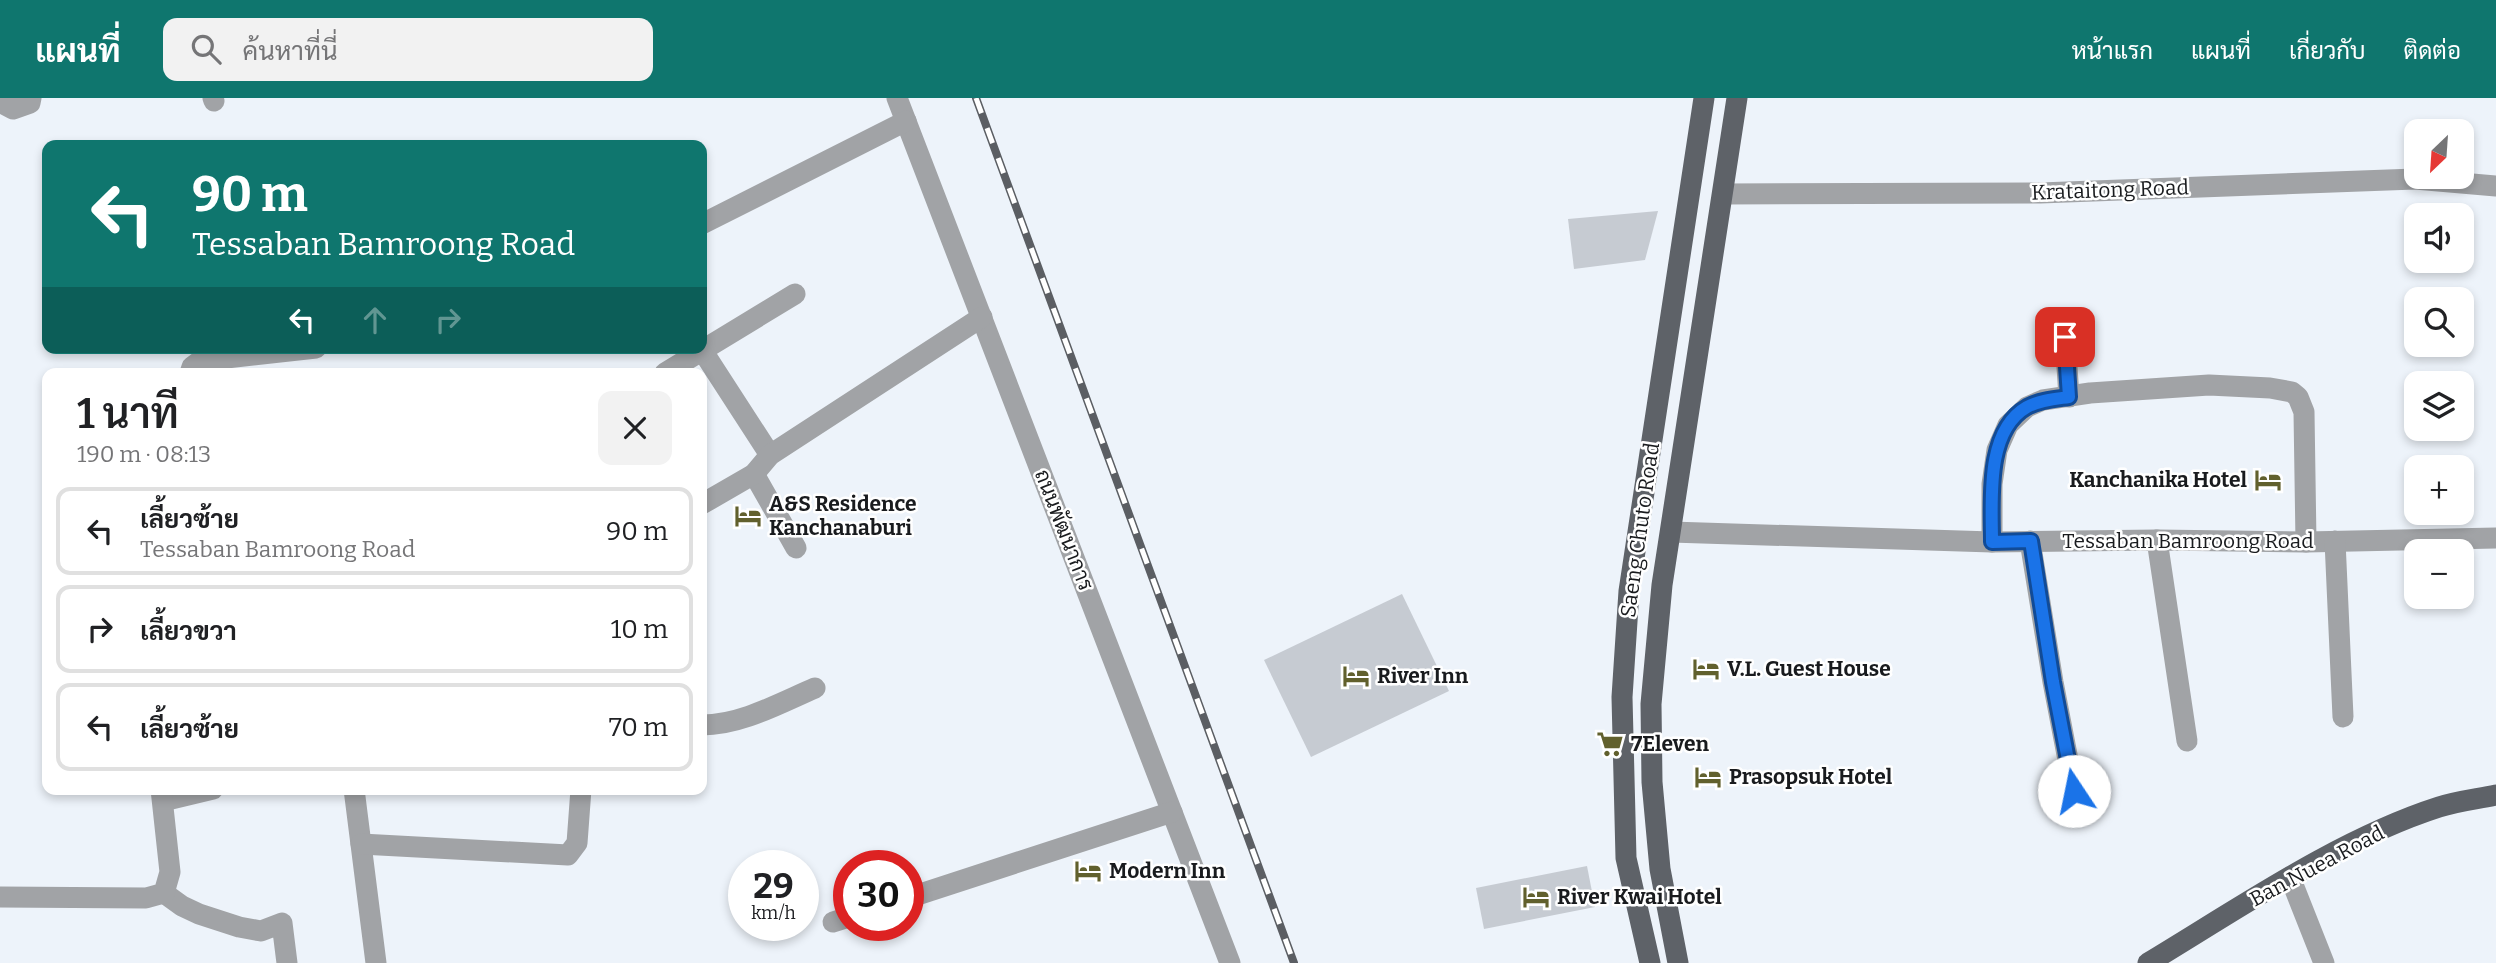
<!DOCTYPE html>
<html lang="th">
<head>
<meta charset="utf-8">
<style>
	:root { --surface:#fff; --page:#f2f2f2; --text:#202124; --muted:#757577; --line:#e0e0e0; --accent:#0f766e }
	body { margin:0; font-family:Bitter,Sarabun,serif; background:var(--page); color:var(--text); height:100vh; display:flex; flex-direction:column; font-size:26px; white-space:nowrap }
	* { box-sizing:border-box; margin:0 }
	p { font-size:23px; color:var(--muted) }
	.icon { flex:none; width:38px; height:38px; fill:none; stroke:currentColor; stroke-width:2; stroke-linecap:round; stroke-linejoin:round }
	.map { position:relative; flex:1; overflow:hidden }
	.details { position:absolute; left:42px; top:270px; width:665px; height:427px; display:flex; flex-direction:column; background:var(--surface); border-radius:14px; box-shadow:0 4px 10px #0003 }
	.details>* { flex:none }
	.top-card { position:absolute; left:42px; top:42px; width:665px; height:214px; border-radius:14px; box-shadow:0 4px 10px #0003; background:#0f766e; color:#fff; overflow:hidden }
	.needle { width:46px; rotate:205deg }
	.tools { position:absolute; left:2404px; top:21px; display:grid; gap:14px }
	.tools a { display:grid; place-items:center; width:70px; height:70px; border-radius:14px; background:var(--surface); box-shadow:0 4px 10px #0003; font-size:35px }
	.speed { position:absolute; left:728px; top:752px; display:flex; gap:14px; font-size:35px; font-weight:700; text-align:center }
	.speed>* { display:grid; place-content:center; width:91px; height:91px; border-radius:50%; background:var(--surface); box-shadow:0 4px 10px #0003; line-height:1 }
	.speed small { font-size:18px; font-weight:400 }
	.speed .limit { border:10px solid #d22; background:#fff; color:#111 }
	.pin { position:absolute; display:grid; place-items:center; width:60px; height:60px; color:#fff; margin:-30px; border-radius:14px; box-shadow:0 4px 10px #0006 }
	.me { position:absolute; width:77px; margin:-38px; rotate:349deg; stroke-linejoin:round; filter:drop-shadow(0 0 5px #0008) }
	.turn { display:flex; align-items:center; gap:24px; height:147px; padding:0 35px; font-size:32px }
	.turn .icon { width:91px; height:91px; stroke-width:2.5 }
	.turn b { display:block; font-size:49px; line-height:60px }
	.lanes { display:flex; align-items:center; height:66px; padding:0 35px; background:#0003; justify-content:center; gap:35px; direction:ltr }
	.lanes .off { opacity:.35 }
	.round { display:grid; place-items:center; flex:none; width:74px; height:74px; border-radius:14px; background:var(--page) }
	.overview { display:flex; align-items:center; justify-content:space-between; height:119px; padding:0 35px }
	h1 { font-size:42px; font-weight:600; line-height:52px }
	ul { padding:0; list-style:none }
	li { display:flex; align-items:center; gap:21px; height:88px; margin:0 14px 10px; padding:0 21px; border:4px solid var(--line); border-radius:14px }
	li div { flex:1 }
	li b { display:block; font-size:26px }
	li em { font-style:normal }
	header { display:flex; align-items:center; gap:42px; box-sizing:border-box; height:98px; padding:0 35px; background:var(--accent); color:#fff }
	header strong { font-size:33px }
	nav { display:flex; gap:38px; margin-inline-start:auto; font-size:24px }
	.search { width:490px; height:63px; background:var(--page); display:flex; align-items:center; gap:18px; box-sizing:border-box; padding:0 24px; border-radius:14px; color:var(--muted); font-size:26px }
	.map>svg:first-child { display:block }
	.building { fill:#c6cbd2 }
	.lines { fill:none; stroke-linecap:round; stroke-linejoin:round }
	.minor { stroke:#a1a3a6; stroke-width:21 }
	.major { stroke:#5e6268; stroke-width:21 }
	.rail-casing { stroke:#5b5e63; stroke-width:8 }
	.rail { stroke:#fff; stroke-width:5; stroke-dasharray:16; stroke-linecap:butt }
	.route-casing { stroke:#114b97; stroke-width:18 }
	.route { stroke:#1a73e8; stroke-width:12 }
	.labels { text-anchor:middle; stroke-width:5; stroke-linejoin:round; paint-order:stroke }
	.street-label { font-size:21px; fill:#191b1e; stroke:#fff }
	.poi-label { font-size:21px; font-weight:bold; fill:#191b1e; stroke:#fff; text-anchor:start }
</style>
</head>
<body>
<header>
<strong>แผนที่</strong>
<div class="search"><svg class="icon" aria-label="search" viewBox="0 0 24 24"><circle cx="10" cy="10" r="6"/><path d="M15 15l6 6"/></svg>ค้นหาที่นี่</div>
<nav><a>หน้าแรก</a><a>แผนที่</a><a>เกี่ยวกับ</a><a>ติดต่อ</a></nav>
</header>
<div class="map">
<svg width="2496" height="865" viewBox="0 0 2496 865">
	<rect width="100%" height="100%" fill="#edf3fa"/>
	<g class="building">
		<path d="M1658,113L1645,162L1574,171L1568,121Z"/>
		<path d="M1402,496L1449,593L1311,659L1264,562Z"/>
		<path d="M1587,768L1595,809L1484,831L1476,790Z"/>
	</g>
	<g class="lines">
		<g class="minor">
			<path d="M213,0L214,3"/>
			<path d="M897,0L1230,865"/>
			<path d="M0,4L13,11L30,5L31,0"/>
			<path d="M1723,96L2040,95L2415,81L2496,88"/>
			<path d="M702,126L906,23"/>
			<path d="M2065,239L2069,299"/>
			<path d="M702,252L770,357"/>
			<path d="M190,275L192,269L200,263L316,250"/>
			<path d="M665,275L795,196"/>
			<path d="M754,376L796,450"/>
			<path d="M702,406L754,376L770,357L982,219"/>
			<path d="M1671,434L1992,444L2157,442L2306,444L2496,440"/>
			<path d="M2157,442L2187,643"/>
			<path d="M2030,443L2053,584L2074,693"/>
			<path d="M2335,443L2343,619"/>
			<path d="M1992,444V386L1997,352L2008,327L2027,309L2043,302L2090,295L2209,287L2270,290L2292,294L2298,299L2304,314L2306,444"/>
			<path d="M702,627C741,627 780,605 815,590"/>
			<path d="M354,691L376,865"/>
			<path d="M163,703L213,691"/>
			<path d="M361,746L568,757L577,745L581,691"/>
			<path d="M2290,779L2324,865"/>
			<path d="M164,795L182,808L199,816L239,829L261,833L282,825L287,865"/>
			<path d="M0,799L146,800L164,795L170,774L161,691"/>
			<path d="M908,800L1172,714"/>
			<path d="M833,824L849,819"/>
		</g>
		<g class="major">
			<path d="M1650,865L1626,760L1622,599L1629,493L1704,0"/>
			<path d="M1678,865L1660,771L1652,684L1651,606L1662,487L1737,0"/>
			<path d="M2148,865C2238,811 2339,741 2439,709C2457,703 2477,701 2496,697"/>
		</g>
		<g class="rail-casing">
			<path id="rail" d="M976,0L1294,865"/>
		</g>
		<use href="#rail" class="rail"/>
	</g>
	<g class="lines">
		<g class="route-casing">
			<path id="route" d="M2065,239L2069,299C2055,301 2040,302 2027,309C1985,333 1992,403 1992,444L2031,443L2053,584L2074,693"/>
		</g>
		<use href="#route" class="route"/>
	</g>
	<defs>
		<g id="hotel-bare" transform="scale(2.1)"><path d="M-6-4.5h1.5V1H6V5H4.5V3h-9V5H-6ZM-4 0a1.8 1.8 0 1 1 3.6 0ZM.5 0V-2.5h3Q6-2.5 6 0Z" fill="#61602d" stroke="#fff" stroke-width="2.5" paint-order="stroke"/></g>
		<g id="supermarket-bare" transform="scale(2.1)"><path d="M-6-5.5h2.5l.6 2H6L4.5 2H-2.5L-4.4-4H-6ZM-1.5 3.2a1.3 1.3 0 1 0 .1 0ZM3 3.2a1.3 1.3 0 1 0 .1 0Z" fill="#61602d" stroke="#fff" stroke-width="2.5" paint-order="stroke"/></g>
	</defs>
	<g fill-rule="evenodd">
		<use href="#hotel-bare" x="2268" y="382"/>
		<use href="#hotel-bare" x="748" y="418"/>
		<use href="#hotel-bare" x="1706" y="571"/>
		<use href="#hotel-bare" x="1356" y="578"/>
		<use href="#supermarket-bare" x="1610" y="646"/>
		<use href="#hotel-bare" x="1708" y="679"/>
		<use href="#hotel-bare" x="1088" y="773"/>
		<use href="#hotel-bare" x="1536" y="799"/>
	</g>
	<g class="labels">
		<g class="street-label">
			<text transform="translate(2110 92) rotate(-2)" y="7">Krataitong Road</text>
			<text transform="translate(1064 432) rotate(69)" y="7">ถนนพัฒนาการ</text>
			<text transform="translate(1640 432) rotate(-82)" y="7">Saeng Chuto Road</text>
			<text x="2188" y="450">Tessaban Bamroong Road</text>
			<text transform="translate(2317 768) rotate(-28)" y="7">Ban Nuea Road</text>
		</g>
		<g class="poi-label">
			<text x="2247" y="389" text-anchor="end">Kanchanika Hotel</text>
			<text x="769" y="413">A&amp;S Residence<tspan x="769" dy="24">Kanchanaburi</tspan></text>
			<text x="1727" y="578">V.L. Guest House</text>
			<text x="1377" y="585">River Inn</text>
			<text x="1631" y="653">7Eleven</text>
			<text x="1729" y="686">Prasopsuk Hotel</text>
			<text x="1109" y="780">Modern Inn</text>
			<text x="1557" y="806">River Kwai Hotel</text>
		</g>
	</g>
</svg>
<div class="tools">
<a><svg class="needle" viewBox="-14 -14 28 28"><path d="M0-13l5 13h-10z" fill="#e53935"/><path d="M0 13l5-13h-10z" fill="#757577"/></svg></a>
<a><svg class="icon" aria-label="sound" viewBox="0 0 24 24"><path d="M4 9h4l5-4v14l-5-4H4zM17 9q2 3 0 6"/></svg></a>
<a><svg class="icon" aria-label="search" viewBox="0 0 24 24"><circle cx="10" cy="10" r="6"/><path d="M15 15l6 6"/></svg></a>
<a><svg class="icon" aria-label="layers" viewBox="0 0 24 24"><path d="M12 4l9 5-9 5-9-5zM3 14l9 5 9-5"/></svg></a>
<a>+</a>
<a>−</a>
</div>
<div class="speed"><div>29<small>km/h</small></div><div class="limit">30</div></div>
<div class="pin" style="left:2065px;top:239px;background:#d93025"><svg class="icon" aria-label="arrive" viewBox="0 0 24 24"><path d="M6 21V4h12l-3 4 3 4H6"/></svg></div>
<svg class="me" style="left:2074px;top:693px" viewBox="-20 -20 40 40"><circle r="19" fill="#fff"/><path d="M0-13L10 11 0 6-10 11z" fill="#1a73e8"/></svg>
<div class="top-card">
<div class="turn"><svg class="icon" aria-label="left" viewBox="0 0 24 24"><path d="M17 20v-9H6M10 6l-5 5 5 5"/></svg><div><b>90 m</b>Tessaban Bamroong Road</div></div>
<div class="lanes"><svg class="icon" aria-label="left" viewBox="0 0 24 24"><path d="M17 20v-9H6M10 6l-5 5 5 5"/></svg><svg class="icon off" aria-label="ahead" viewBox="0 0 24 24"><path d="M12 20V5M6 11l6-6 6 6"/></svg><svg class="icon off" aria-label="right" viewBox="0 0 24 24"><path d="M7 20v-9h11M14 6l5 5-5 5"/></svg></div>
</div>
<section class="details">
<div class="overview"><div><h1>1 นาที</h1><p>190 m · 08:13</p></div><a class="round"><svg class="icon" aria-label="close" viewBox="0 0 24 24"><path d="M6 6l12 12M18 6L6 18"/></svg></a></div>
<ul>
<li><svg class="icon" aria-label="left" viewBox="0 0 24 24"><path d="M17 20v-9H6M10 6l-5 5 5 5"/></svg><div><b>เลี้ยวซ้าย</b><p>Tessaban Bamroong Road</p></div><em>90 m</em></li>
<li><svg class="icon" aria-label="right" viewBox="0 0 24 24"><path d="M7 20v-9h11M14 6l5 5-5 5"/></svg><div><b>เลี้ยวขวา</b></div><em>10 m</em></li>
<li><svg class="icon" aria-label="left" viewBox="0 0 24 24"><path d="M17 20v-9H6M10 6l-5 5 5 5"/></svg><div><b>เลี้ยวซ้าย</b></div><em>70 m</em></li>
</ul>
</section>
</div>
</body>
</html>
